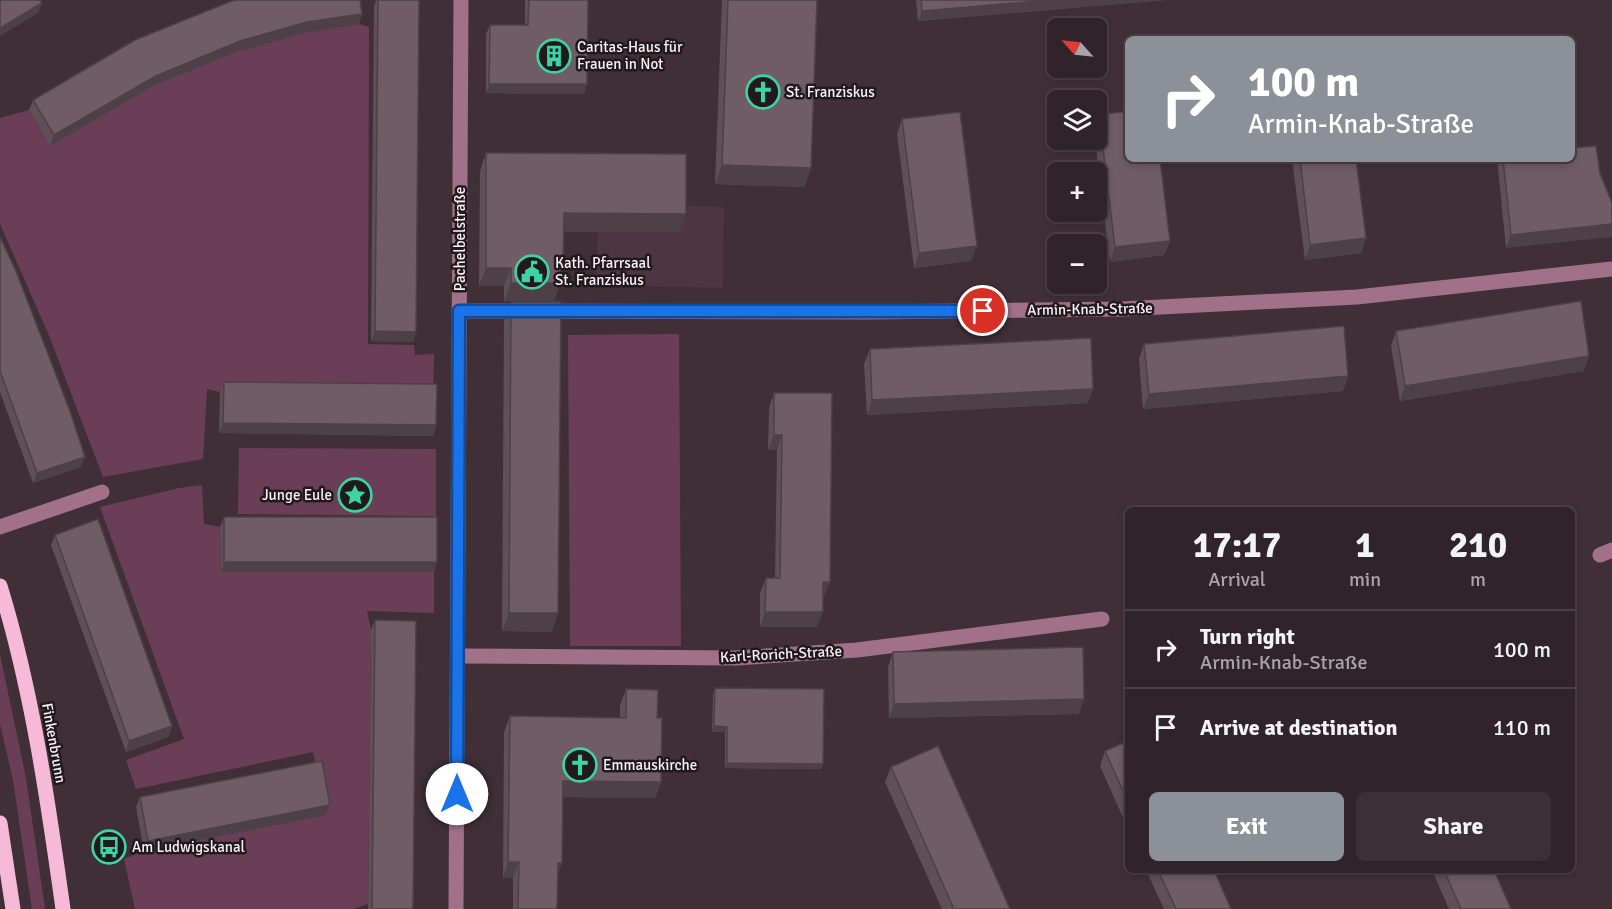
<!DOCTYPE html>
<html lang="en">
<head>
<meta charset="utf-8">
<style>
	:root { --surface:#302329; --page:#3c2f35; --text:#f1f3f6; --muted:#a8a4a8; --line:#4b4046; --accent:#8c9099 }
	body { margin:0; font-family:Signika,sans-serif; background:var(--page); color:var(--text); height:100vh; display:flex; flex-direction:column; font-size:22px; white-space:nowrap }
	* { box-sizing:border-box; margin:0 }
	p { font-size:20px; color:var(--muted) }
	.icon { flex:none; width:33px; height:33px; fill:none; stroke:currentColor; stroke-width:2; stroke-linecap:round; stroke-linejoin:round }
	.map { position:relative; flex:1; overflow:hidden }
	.side { position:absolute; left:1125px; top:507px; width:450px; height:366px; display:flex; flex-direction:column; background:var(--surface); border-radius:9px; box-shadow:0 3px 9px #0003,0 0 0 2px var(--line) }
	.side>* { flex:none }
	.guide { position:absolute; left:1125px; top:36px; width:450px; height:126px; border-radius:9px; box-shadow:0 3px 9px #0003,0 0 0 2px var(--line); background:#8c9099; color:#fff; overflow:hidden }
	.needle { width:39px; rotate:297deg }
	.controls { position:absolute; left:1047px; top:18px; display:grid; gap:12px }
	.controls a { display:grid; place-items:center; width:60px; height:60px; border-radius:9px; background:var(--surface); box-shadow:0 3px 9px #0003,0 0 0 2px var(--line); font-size:30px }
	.pin { position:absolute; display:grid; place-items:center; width:51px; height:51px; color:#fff; margin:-26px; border:3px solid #fff; border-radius:50%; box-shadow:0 2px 6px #0007 }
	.me { position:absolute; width:66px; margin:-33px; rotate:0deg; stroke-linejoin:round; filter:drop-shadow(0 0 4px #0008) }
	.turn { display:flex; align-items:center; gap:21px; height:126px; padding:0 24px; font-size:27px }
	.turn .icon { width:78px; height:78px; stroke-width:2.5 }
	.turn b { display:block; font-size:42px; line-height:51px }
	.eta { display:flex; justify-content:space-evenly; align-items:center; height:102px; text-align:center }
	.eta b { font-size:36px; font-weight:700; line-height:42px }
	.button { display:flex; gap:12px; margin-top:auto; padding:12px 24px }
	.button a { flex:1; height:69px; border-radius:9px; background:var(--accent); color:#fff; font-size:24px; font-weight:700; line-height:69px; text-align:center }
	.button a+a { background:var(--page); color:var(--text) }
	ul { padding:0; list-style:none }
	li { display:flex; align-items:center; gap:18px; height:78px; padding:0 24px; border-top:2px solid var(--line) }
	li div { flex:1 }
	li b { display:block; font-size:22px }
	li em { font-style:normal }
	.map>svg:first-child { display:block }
	.built { fill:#4d3642 }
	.green { fill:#6b3e57 }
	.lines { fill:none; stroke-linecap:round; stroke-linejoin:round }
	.minor { stroke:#a1718a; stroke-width:15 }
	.major { stroke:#f6bad8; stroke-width:15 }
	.wall { fill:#5f4f57 }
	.shaded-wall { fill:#4e4047 }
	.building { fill:#6f5c65; stroke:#4e4047; stroke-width:1.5 }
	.route-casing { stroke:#114b97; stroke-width:15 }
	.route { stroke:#1a73e8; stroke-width:10 }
	.labels { text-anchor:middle; stroke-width:5; stroke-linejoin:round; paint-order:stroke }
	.poi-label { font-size:15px; fill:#faeff4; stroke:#211a1d; text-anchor:start }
	.street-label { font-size:15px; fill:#faeff4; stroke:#211a1d }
</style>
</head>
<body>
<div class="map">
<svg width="1612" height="909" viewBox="0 0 1612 909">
	<rect width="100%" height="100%" fill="#402f37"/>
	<path class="built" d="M600,174L680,205L724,207L723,288L596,285Z"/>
	<g class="green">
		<path d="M359,24L369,27L368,344L414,345L415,355L434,354L433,395L220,392L207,389L203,459L103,477L48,333L0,224V118L29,110L50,146L152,86L236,52L304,33Z"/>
		<path d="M679,334L681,646H570L568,335Z"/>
		<path d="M239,448L436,449V516L238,514Z"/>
		<path d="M202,485L204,524L220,527L221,572H434V613L367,611L371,630L368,904L353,909H135L124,859L144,851L326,815L313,752L136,789L126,760L184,739L100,507L179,488Z"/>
		<path d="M0,654L26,778L45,909H32L13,780L0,724Z"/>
	</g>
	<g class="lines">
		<g class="minor">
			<path d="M459,311L869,312L1122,309L1357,297L1612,269"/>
			<path d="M0,527L102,492"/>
			<path d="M1600,555L1612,550"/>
			<path d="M458,656L736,658L857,650L1102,619"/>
			<path d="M456,909L461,0"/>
		</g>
		<g class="major">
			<path d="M0,586C32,690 48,801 63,909"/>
			<path d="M0,823L13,909"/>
		</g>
	</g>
	<g class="wall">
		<path d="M376,0H419L416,332L413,342L371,341L374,6Z"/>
		<path d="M525,0H588L584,94L486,93V34L490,25H525Z"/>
		<path d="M722,0H817L811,168L804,187L715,184Z"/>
		<path d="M916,0H1166L918,21Z"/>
		<path d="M362,14L359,24L304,33L236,52L152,86L50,146L29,110L33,100Z"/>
		<path d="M1099,115L1170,241L1164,255L1110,262L1095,140H1096V122Z"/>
		<path d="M902,119L971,261L914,268L897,134Z"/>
		<path d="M486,153L679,232H563V268L554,301H504V286H479L480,171Z"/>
		<path d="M1292,159H1356L1366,238L1361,253L1305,260Z"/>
		<path d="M1497,159H1572L1506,248Z"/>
		<path d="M0,237L81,467L33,483L0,392Z"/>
		<path d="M511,302L552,632L502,631L504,321Z"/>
		<path d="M1396,331L1584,371L1400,401L1391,346Z"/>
		<path d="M1144,344L1348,376L1343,391L1143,409L1139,359Z"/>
		<path d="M870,349L1088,403L867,415L864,364Z"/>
		<path d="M224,382L436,425L433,436L219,433L220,392Z"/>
		<path d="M774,393L824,597H823L817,627H760V593L766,578H775L777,450H768L769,408Z"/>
		<path d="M224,517L434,572H221L220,527Z"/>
		<path d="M55,535L172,726L168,737L126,752L51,545Z"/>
		<path d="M375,620L413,909H368L371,630Z"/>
		<path d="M893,652L1079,714L889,718L888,667Z"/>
		<path d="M715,688L823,764L821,769L725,768V732H712L713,694Z"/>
		<path d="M626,689L657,718L661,782L655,798L562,797L557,874V909H513V878H503L504,732L510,716L620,718V705Z"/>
		<path d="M1128,741V829L1100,766L1105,751Z"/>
		<path d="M891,767L1010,909H942L885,782Z"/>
		<path d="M140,797L326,815L144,851L136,807Z"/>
		<path d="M1146,870H1214L1231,909H1164Z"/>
		<path d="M1432,870H1494L1511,909H1449Z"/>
	</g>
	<g class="shaded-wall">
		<path d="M1050,0H1166L918,21L922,11Z"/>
		<path d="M42,3L38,13L0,36V28Z"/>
		<path d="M362,14L359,24L304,33L236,52L152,86L50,146L54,135L156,76L240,41L307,22Z"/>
		<path d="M489,84H587L584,94L486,93Z"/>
		<path d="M722,165L811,168L804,187L715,184Z"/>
		<path d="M564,213L686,214L679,232H557Z"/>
		<path d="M1612,224V237L1506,248L1511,235Z"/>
		<path d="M1366,238L1361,253L1305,260L1310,245Z"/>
		<path d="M1170,241L1164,255L1110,262L1115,247Z"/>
		<path d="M977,246L971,261L914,268L919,253Z"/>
		<path d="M486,268H511L504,286H479Z"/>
		<path d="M561,268H563L558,283H561L554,301H504L511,283Z"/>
		<path d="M375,331L416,332L413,342L371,341Z"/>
		<path d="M1589,356L1584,371L1400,401L1405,386Z"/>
		<path d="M1348,376L1343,391L1143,409L1149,394Z"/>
		<path d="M1093,389L1088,403L867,415L872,400Z"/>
		<path d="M223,423L436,425L433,436L219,433Z"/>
		<path d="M774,435H782L777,450H768Z"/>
		<path d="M85,457L81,467L33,483L37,473Z"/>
		<path d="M224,562H437L434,572H221Z"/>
		<path d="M823,582H830L824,597H818Z"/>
		<path d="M765,612H823L817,627H760Z"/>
		<path d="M509,613H558L552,632L502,631Z"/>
		<path d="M1084,699L1079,714L889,718L894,704Z"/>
		<path d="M172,726L168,737L126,752L129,741Z"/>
		<path d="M714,726L727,727L725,732H712Z"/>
		<path d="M727,763L823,764L821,769L725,768Z"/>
		<path d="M563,781L661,782L655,798L557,797Z"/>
		<path d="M330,805L326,815L144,851L148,841Z"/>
		<path d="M508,862H519L513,878H503Z"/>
		<path d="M558,863H562L556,879Z"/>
	</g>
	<g class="building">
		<path d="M0,0H40L42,3L0,28Z"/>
		<path d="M236,0H360L362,14L307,22L240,41L156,76L54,135L33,100L135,40L229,2Z"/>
		<path d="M378,0H419L416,332L375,331Z"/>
		<path d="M529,0H588L587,84H489L490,25H528Z"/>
		<path d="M728,0H817L811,168L722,165Z"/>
		<path d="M921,0H1050L922,11Z"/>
		<path d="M1128,111V159H1160L1170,241L1115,247L1099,115Z"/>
		<path d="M960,112L977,246L919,253L902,119Z"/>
		<path d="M1596,146L1600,173L1612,203V224L1511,235L1503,159H1572V148Z"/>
		<path d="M486,153L686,154V214L564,213L563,268H561V283H511V268H486Z"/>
		<path d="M1300,159H1356L1366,238L1310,245Z"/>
		<path d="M0,237L16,271L70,411L85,457L37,473L0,371Z"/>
		<path d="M1581,301L1589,356L1405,386L1396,331Z"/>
		<path d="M511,302H561L558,613H509Z"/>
		<path d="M1344,326L1348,376L1149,394L1144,344Z"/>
		<path d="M1091,338L1093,389L872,400L870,349Z"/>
		<path d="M224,382L437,384L436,425L223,423Z"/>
		<path d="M774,393H832L830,582H823V612H765L766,578H780L782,435H774Z"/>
		<rect x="224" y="517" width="213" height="45"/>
		<path d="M98,519L172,726L129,741L55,535Z"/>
		<path d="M375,620L416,621L413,909H372Z"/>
		<path d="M1083,647L1084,699L894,704L893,652Z"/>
		<path d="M715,688L824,689L823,764L727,763V727L714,726Z"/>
		<path d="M626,689L658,690L657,718H662L661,782L563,781L562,863H558L557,909H518L519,862H508L510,716L626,718Z"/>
		<path d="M1128,741V802L1105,751Z"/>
		<path d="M938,746L1010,909H954L891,767Z"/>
		<path d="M322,761L330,805L148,841L140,797Z"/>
		<path d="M1158,870H1214L1231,909H1176Z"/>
		<path d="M1444,870H1494L1511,909H1461Z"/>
	</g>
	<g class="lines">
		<g class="route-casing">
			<path id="route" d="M457,794L459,311H983"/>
		</g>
		<use href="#route" class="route"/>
	</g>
	<defs>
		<g id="building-ring" transform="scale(1.725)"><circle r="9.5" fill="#211a1d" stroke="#3cd4a4" stroke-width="1.5"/><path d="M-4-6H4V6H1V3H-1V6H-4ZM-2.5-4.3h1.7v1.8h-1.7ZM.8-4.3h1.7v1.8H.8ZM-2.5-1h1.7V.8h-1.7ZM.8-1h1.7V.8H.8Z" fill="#3cd4a4"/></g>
		<g id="church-ring" transform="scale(1.725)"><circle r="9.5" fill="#211a1d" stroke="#3cd4a4" stroke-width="1.5"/><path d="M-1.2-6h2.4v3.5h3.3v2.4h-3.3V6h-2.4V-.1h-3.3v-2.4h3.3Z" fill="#3cd4a4"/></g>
		<g id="civic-ring" transform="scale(1.725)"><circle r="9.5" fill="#211a1d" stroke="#3cd4a4" stroke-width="1.5"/><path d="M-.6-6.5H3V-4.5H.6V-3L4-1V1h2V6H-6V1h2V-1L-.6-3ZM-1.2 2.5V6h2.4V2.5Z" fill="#3cd4a4"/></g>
		<g id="sight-ring" transform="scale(1.725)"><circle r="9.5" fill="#211a1d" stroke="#3cd4a4" stroke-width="1.5"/><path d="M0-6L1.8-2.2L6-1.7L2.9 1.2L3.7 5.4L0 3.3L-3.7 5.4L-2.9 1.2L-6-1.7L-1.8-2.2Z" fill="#3cd4a4"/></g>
		<g id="bus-ring" transform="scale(1.725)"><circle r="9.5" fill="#211a1d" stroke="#3cd4a4" stroke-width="1.5"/><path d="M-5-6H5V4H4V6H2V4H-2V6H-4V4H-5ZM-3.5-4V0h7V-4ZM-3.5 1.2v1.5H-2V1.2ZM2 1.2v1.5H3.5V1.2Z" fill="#3cd4a4"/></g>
	</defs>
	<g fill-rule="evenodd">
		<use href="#building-ring" x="554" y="56"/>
		<use href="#church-ring" x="763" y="92"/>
		<use href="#civic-ring" x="532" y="272"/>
		<use href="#sight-ring" x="355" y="495"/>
		<use href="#church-ring" x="580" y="765"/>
		<use href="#bus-ring" x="109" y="847"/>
	</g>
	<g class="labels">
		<g class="poi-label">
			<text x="577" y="52">Caritas-Haus für<tspan x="577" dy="17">Frauen in Not</tspan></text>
			<text x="786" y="97">St. Franziskus</text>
			<text x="555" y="268">Kath. Pfarrsaal<tspan x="555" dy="17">St. Franziskus</tspan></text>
			<text x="332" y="500" text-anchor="end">Junge Eule</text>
			<text x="603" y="770">Emmauskirche</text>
			<text x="132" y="852">Am Ludwigskanal</text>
		</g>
		<g class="street-label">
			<text transform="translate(460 239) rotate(-90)" y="5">Pachelbelstraße</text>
			<text transform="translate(1090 309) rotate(-1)" y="5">Armin-Knab-Straße</text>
			<text transform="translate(781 654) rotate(-3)" y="5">Karl-Rorich-Straße</text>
			<text transform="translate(54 743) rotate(80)" y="5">Finkenbrunn</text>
		</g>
	</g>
</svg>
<div class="controls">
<a><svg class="needle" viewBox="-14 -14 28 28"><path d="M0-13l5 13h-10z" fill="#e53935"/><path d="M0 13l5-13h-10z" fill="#a8a4a8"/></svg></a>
<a><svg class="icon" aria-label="layers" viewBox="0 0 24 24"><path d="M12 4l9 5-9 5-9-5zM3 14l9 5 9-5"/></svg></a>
<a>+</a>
<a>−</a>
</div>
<div class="pin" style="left:983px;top:311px;background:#d93025"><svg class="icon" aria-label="arrive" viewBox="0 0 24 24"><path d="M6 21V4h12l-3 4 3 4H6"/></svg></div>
<svg class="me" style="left:457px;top:794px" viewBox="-20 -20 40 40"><circle r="19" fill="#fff"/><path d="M0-13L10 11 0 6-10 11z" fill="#1a73e8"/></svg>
<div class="guide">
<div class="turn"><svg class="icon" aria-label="right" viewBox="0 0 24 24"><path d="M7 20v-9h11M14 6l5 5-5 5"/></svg><div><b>100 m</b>Armin-Knab-Straße</div></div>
</div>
<section class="side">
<div class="eta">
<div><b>17:17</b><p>Arrival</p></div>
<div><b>1</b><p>min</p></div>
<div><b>210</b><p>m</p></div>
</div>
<ul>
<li><svg class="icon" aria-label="right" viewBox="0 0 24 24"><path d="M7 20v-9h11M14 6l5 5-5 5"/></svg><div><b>Turn right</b><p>Armin-Knab-Straße</p></div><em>100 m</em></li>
<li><svg class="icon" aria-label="arrive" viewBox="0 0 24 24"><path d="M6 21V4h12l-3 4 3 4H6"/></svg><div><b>Arrive at destination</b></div><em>110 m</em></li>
</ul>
<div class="button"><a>Exit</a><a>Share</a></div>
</section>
</div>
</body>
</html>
